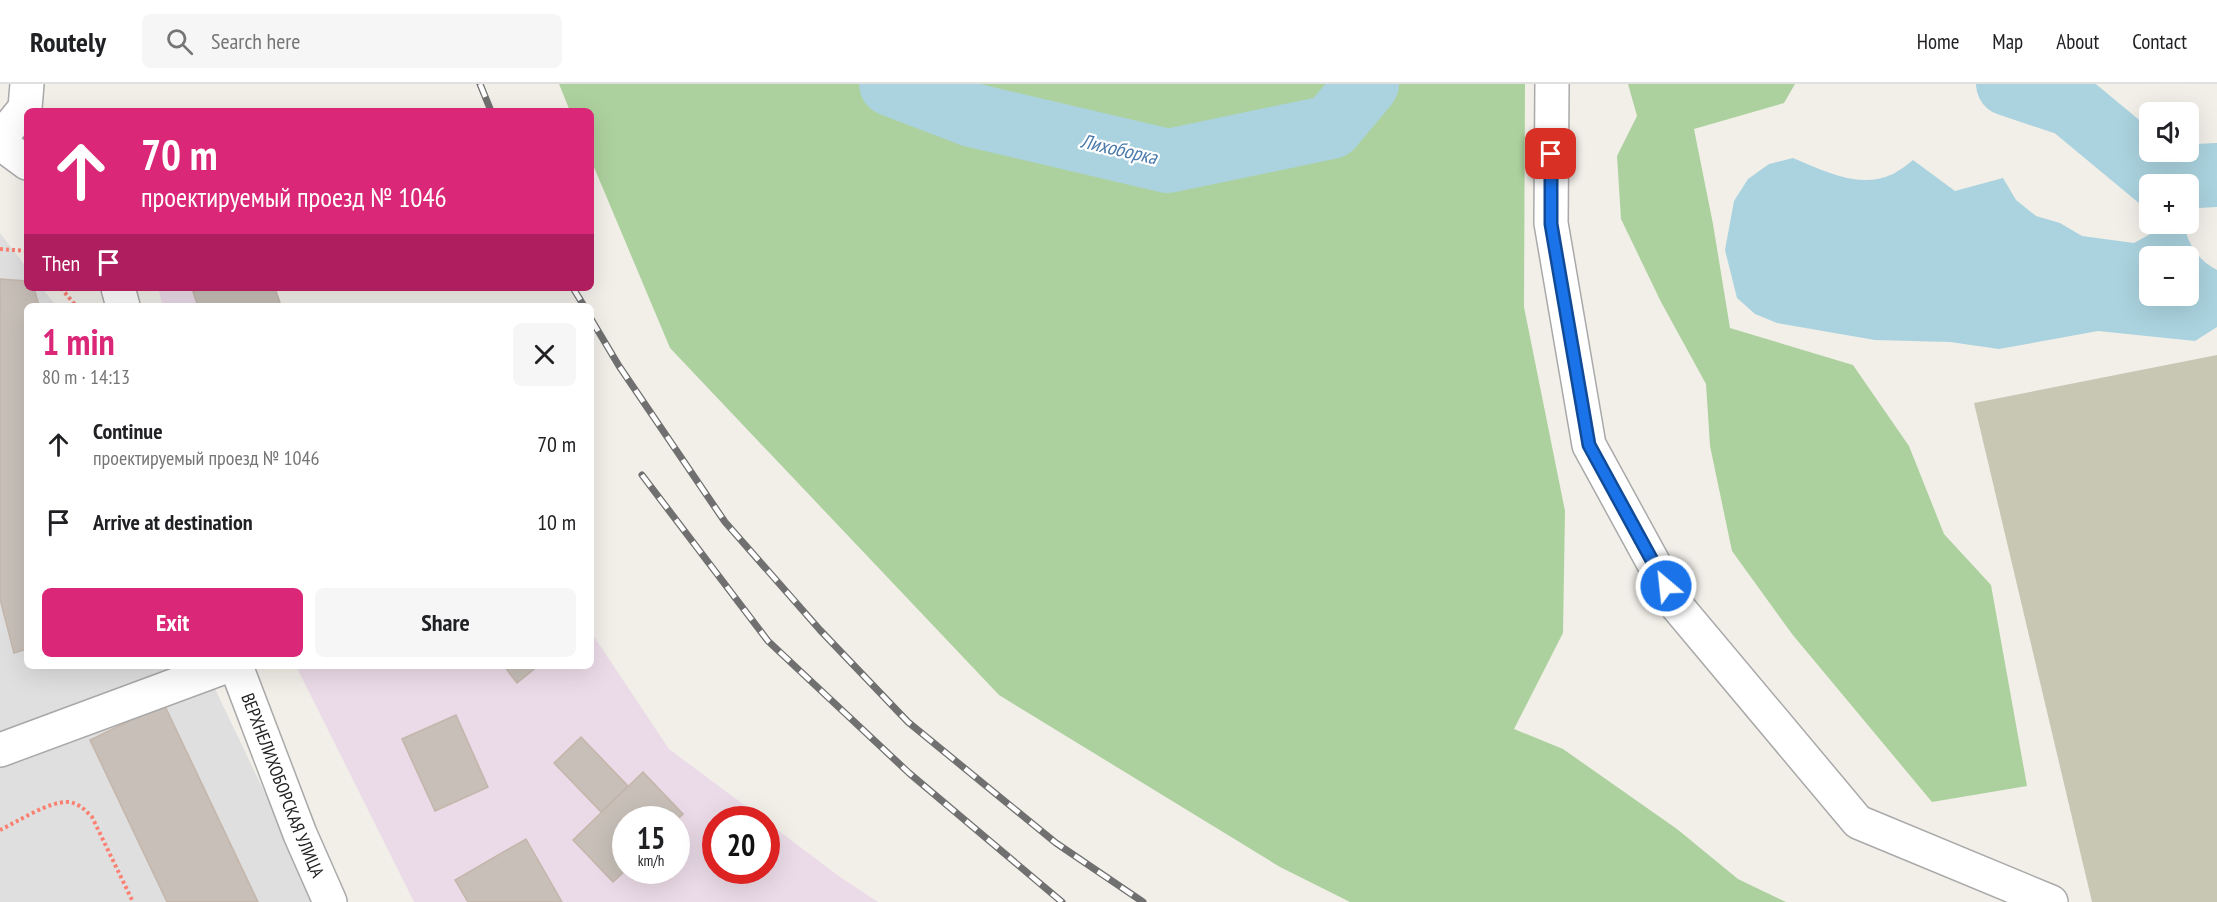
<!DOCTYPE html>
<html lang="en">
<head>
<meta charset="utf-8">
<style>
	:root { --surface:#fff; --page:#f6f6f6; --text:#202124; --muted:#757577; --line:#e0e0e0; --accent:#db2777 }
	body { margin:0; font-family:"PT Sans Narrow",sans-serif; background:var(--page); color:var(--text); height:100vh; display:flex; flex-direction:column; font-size:22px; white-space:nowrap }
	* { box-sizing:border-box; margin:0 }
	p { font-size:20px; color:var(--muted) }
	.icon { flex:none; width:33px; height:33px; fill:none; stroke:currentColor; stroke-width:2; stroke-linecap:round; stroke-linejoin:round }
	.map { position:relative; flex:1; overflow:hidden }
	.sheet { position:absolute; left:24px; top:219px; width:570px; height:366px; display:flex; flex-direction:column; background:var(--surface); border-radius:9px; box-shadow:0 6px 24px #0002 }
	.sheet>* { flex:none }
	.hud { position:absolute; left:24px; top:24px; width:570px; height:183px; border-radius:9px; box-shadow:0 6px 24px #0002; background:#db2777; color:#fff; overflow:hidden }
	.controls { position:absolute; left:2139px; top:18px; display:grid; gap:12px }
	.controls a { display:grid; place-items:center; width:60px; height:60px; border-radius:9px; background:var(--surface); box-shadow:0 6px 24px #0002; font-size:30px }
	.speed { position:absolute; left:612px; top:722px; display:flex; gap:12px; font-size:30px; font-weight:700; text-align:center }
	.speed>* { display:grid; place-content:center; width:78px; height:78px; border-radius:50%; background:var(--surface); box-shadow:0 6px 24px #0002; line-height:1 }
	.speed small { font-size:15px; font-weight:400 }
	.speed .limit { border:9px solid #d22; background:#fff; color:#111 }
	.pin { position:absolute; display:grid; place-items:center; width:51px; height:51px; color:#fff; margin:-26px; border-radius:12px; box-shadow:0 3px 9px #0006 }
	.me { position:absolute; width:66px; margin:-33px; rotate:332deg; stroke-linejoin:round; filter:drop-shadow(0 0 4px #0008) }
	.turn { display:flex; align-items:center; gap:21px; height:126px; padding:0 18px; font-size:27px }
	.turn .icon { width:78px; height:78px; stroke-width:2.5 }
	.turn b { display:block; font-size:42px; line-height:51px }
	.then { display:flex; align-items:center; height:57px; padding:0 18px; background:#0003; gap:12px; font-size:22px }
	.round { display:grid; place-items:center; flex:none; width:63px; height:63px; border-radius:9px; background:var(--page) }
	.headline { display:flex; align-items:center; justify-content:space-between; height:102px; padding:0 18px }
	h1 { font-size:36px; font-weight:800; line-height:45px; color:var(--accent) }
	.primary-button { display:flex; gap:12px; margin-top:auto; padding:12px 18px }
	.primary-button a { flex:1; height:69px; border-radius:9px; background:var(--accent); color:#fff; font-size:24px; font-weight:800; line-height:69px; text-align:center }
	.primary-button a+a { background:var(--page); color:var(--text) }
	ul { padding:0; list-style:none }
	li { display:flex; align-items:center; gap:18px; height:78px; padding:0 18px }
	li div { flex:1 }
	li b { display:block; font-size:22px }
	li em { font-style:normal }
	header { display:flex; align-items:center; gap:36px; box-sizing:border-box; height:84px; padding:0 30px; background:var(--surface); border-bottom:2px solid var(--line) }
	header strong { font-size:28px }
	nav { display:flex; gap:33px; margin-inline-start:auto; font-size:21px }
	.search { width:420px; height:54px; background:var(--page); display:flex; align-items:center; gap:15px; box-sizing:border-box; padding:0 21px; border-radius:9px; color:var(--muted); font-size:22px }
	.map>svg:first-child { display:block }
	.residential { fill:#e0dfdf }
	.industrial { fill:#ebdbe8; fill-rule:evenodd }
	.construction { fill:#c7c7b4 }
	.forest { fill:#add19e }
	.water { fill:#aad3df; fill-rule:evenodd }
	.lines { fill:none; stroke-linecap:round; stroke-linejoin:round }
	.river { stroke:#aad3df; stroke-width:64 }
	.building { fill:#c7bfb8; stroke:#c4b6ab; stroke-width:1.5 }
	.minor-casing { stroke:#a9a9a9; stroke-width:36 }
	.path { stroke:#fa8072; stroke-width:4; stroke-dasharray:3 3; stroke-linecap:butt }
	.minor { stroke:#fff; stroke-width:33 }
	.rail-casing { stroke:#707070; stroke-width:7 }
	.rail { stroke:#fff; stroke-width:4.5; stroke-dasharray:14; stroke-linecap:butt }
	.route-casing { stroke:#114b97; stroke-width:15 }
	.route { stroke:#1a73e8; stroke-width:10 }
	.labels { text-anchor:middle; stroke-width:4.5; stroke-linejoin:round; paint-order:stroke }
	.street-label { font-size:18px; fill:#222; stroke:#fff }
	.water-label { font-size:20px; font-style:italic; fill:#4a7aab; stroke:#fff }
</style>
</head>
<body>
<header>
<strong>Routely</strong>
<div class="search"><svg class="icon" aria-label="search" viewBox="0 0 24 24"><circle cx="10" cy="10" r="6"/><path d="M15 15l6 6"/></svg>Search here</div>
<nav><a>Home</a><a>Map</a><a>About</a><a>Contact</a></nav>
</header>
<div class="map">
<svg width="2217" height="818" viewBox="0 0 2217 818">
	<rect width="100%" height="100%" fill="#f2efe9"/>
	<path class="residential" d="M0,149L27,184V204H42L56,222H27V582H204L274,728L323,818H0Z"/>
	<g class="industrial">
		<path d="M158,204H275L281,222H163Z"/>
		<path d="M591,548L669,665L763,735H716V786H766L767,738L840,793L878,818H414L296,582H591ZM626,735H676V786H626Z"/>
	</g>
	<path class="construction" d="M2217,271V818H2092L1974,319Z"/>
	<g class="forest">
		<path d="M559,0H1525L1524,223L1565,427L1563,549L1514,645L1563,665L1677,745L1738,795L1786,818H1350L1280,783L999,611L670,264L591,76V27H570Z"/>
		<path d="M1628,0H1795L1784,19L1694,45L1713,140L1730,244L1853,281L1909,362L1944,450L1991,501L2027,702L1932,718L1792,550L1732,467L1710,362L1706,300L1661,218L1621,135L1617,72L1637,32Z"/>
	</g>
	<path class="water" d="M1793,74C1825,87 1859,106 1893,90C1900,86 1907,81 1913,76L1955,107L2003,94L2016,116L2036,132L2060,139L2082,152L2134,159L2156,147L2155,140H2183C2189,160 2197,176 2217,186V243L2195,257L2098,247L1999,265L1950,258L1875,256L1777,239L1755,230L1737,214L1725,166L1734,117L1748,95L1769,80ZM2150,172H2188V212H2150Z"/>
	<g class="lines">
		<g class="river">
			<path d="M891,0L972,31L1168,77L1331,43L1367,0"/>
			<path d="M2008,0L2071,21L2159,94L2217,91"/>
		</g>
	</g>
	<g class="building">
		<path d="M0,195L27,197V204H34L39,222H27V565L14,569L0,515Z"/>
		<path d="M206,204H275L281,222H198L193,208Z"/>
		<path d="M504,582H538L517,599Z"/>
		<path d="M164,620L258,818H167L90,656Z"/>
		<path d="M456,631L488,703L435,727L402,655Z"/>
		<path d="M581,653L628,702L601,728L554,679Z"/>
		<path d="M643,688L683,730L676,737V735H626V786L613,798L573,756Z"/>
		<path d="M526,755L562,818H468L455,796Z"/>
	</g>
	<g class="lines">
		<g class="minor-casing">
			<g id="minor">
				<path d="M1552,0L1551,139L1589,361L1677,522L1858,738L2051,818"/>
				<path d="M0,55L25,24L27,0"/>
				<path d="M0,59L27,79"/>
				<path d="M118,204L123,222"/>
				<path id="s1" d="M236,582L300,750L330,818"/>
				<path d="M0,666L227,582"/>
			</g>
		</g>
		<g class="path">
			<path d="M0,165L27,167"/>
			<path d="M61,204L76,222"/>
			<path d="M0,746C17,738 49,717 68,718C79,719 85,726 92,733L133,818"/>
		</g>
		<use href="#minor" class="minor"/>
		<g class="rail-casing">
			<g id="rail">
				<path d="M480,0L491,27"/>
				<path d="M573,204L584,222"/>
				<path d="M591,235L619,282L725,438L820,546L908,638L1056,759L1143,818"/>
				<path d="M642,391L768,557L909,689L1062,818"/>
			</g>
		</g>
		<use href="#rail" class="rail"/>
	</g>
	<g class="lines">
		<g class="route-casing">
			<path id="route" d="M1551,70V140L1589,361L1666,502"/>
		</g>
		<use href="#route" class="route"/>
	</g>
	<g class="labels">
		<g class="street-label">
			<text dy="6" stroke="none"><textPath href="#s1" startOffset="128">ВЕРХНЕЛИХОБОРСКАЯ УЛИЦА</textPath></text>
		</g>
		<g class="water-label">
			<text transform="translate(1119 65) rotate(13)" y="7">Лихоборка</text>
		</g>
	</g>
</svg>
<div class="controls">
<a><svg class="icon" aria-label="sound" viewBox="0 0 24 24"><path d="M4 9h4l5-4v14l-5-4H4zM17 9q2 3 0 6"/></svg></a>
<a>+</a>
<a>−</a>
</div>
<div class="speed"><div>15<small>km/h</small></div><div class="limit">20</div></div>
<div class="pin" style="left:1551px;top:70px;background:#d93025"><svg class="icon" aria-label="arrive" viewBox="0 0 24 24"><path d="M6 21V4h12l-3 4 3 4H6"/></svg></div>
<svg class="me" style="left:1666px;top:502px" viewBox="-20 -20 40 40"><circle r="17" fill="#1a73e8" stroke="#fff" stroke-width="3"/><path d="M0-11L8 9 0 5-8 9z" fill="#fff"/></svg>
<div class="hud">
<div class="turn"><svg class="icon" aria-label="ahead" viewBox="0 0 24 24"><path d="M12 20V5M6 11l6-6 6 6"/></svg><div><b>70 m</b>проектируемый проезд № 1046</div></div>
<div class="then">Then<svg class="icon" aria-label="arrive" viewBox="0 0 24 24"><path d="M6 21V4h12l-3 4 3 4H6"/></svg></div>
</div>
<section class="sheet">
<div class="headline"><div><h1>1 min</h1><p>80 m · 14:13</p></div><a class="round"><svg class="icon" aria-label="close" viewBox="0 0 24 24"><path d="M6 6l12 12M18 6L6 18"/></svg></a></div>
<ul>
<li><svg class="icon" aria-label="ahead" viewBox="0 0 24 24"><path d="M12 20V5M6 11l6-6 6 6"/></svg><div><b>Continue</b><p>проектируемый проезд № 1046</p></div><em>70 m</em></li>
<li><svg class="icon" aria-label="arrive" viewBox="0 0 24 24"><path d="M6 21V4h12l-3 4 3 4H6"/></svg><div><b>Arrive at destination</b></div><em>10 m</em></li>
</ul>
<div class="primary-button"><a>Exit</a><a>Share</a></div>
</section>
</div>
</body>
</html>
